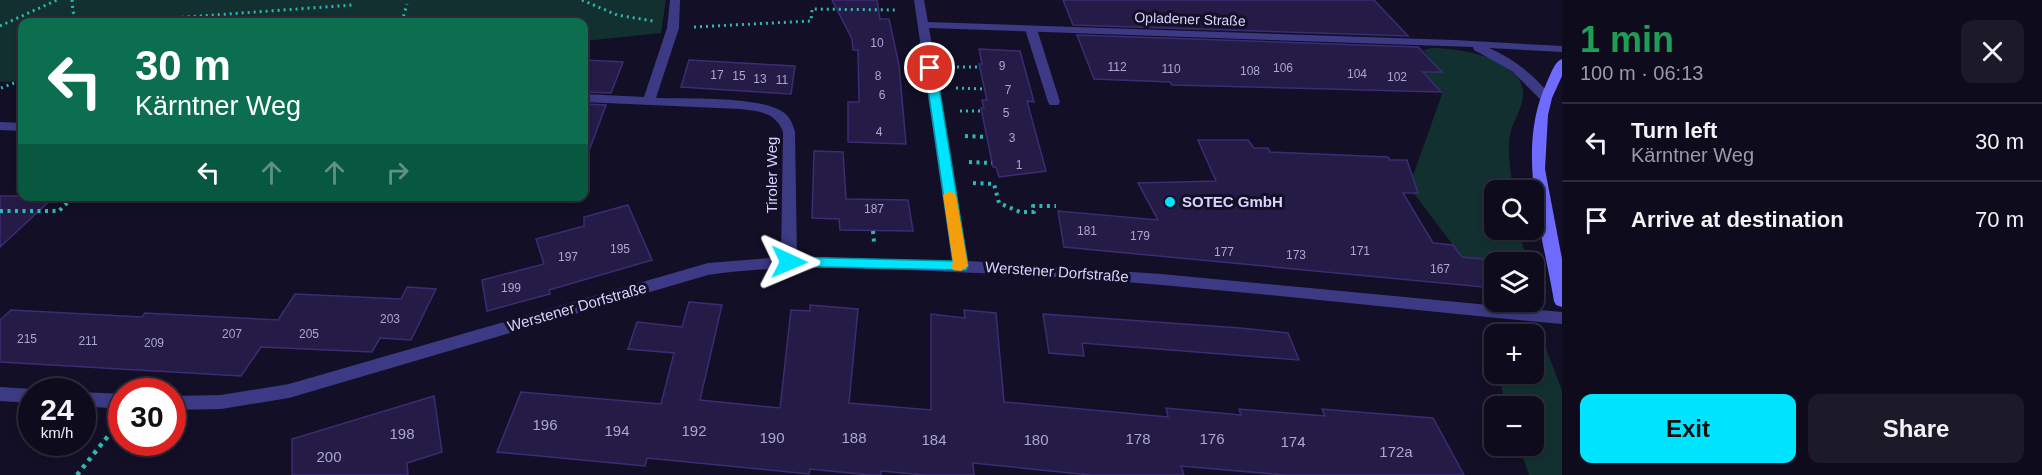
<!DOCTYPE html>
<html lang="en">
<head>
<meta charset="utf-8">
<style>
	:root { --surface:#0e0b1c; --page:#1c1929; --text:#f1f3f6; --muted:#9b9ba3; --line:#2e2b3b; --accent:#00e5ff }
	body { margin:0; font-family:Arial,sans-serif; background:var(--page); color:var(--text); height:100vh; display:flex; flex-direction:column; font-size:22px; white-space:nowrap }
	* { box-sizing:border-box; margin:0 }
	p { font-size:20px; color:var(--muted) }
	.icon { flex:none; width:33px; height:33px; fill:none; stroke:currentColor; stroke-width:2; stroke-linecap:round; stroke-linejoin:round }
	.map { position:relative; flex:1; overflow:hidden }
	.side { display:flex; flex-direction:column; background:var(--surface); width:480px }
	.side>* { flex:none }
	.hud { position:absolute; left:18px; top:18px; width:570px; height:183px; border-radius:12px; box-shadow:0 3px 9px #0003,0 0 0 2px var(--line); background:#0b6e4f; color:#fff; overflow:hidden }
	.fabs { position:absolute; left:1484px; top:180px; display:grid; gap:12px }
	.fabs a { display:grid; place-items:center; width:60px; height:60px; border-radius:12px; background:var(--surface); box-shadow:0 3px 9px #0003,0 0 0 2px var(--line); font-size:30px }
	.speed { position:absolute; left:18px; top:378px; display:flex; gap:12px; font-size:30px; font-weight:700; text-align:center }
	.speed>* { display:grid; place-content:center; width:78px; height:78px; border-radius:50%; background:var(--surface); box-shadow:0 3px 9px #0003,0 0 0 2px var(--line); line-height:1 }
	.speed small { font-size:15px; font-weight:400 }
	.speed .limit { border:9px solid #d22; background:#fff; color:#111 }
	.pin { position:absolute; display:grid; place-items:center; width:51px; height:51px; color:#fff; margin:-26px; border:3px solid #fff; border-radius:50%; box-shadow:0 2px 6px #0007 }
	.me { position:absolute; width:66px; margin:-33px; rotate:91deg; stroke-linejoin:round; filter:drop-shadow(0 0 4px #0008) }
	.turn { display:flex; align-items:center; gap:21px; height:126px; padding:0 18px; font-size:27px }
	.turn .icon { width:78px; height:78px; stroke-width:2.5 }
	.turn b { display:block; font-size:42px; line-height:51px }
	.lanes { display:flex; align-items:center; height:57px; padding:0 18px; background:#0003; justify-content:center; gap:30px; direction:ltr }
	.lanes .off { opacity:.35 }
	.round { display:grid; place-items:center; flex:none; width:63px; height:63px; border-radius:12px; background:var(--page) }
	.headline { display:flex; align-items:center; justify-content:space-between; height:102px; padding:0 18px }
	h1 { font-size:36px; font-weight:600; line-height:45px; color:#1e9e55 }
	.primary-button { display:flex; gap:12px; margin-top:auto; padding:12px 18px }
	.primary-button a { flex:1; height:69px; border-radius:12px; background:var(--accent); color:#111; font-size:24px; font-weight:600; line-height:69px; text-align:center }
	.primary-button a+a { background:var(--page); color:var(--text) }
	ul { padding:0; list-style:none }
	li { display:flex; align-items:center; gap:18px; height:78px; padding:0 18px; border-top:2px solid var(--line) }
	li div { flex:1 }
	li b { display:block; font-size:22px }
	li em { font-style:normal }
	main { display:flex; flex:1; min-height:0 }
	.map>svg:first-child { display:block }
	.green { fill:#12302f }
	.building { fill:#241b47; stroke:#3b2d73; stroke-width:1.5 }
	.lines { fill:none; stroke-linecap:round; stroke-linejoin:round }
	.path-far2 { stroke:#2fb8b0; stroke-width:3; stroke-dasharray:2 4; stroke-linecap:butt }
	.path-far1 { stroke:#2fb8b0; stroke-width:4; stroke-dasharray:3 4.5; stroke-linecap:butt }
	.path { stroke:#2fb8b0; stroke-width:4.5; stroke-dasharray:4 5; stroke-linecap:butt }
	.lane { fill:#3d3a85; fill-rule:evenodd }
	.street { fill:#3d3a85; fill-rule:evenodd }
	.secondary { fill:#6f6bff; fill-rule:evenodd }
	.route { fill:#00e5ff; stroke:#0095a6; stroke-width:1.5 }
	.slow { fill:#f59e0b }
	.poi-dot { fill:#00e5ff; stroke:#130f26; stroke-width:2 }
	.labels { text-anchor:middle; stroke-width:6; stroke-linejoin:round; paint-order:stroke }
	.number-label { font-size:12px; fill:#aca6d1 }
	.far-street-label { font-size:14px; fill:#d9d4ff; stroke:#130f26 }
	.street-label { font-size:15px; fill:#d9d4ff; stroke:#130f26 }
	.poi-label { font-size:15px; font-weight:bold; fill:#d9d4ff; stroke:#130f26; text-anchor:start }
	.near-number-label { font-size:15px; fill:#aca6d1 }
</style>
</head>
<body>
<main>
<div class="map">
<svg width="1562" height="475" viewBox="0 0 1562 475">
	<rect width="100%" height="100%" fill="#130f26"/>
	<g class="green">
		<path d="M0,0H666L661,33L584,41V22H22V81L0,82Z"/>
		<path d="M1432,48C1458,48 1518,57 1523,90C1525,106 1513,120 1510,135C1507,152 1511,173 1513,190H1494V230H1519L1527,262L1494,264L1491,260L1462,257L1409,187L1442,94L1423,72H1441L1423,50Z"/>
		<path d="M1533,335H1541L1562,391V475H1529L1519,446H1533V406H1506L1498,374H1533Z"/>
	</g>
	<g class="building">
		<path d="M832,0H877L880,19H889L899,65L906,144L848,142V102H859L858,50H853L852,39Z"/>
		<path d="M1063,0H1374L1408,36L1073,25Z"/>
		<path d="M1077,35L1418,47L1442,72H1423L1441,92L1172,85L1170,82L1094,79Z"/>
		<path d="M979,49L1020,51L1034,102L1027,101L1046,171L999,177L996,167H993L981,108H984L982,100H987L979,64H982Z"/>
		<path d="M584,60L623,62L611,93L584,92Z"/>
		<path d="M689,60L795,66L791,94L681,87Z"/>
		<path d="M584,104L606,105L586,159H584Z"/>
		<path d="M1198,140H1248L1254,148H1268L1270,152L1388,157L1390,160H1407L1418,193H1403L1433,243L1453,245L1462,257L1494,260V288L1064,247L1058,211L1158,220L1138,183L1216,181Z"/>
		<path d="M814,151L843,152L846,199L908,200L913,231L840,230L839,219L812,218Z"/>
		<path d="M0,196H55L0,247Z"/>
		<path d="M628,205L652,260L549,290L550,294L487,311L482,280L544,264L536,239L584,226V217Z"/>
		<path d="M407,287L436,289L411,340L380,338L372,352L261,347L241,376L0,362V320L11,310L142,317L145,313L278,320L295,294L401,299Z"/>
		<path d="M689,302L722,305L700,400L780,408L791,310L810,311V305L858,309L849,403L931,410V314L965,318L964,310L996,313L1004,402L1168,417L1166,408L1241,415L1239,409L1325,416L1322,409L1433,418L1464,475H1285L1181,466L1184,475H1090L973,463L974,475H925L881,471V475H870L810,469L809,474L647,458L645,466L497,452L521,392L661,404L674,353L628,349L637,322L682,327Z"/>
		<path d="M1043,314L1240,328L1288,333L1299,360L1082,343L1084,356L1049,353Z"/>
		<path d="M434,396L442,452L407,463L408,475H292V439Z"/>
	</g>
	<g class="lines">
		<g class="path-far2">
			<path d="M72,0L73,12L80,22"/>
			<path d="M582,0L617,15L653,21"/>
			<path d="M116,22L353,5"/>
			<path d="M402,22L407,4"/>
			<path d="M0,26L57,0"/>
			<path d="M694,27L811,21L812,9L898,10"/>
			<path d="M951,67H980"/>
			<path d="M1,88L22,80"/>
			<path d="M956,88L985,89"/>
			<path d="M960,111H982"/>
		</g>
		<g class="path-far1">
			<path d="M965,136L987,137"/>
			<path d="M969,162L992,163"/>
			<path d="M973,183L994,184L999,203L1020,212H1034L1033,206H1056"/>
			<path d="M0,211H59L74,196"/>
			<path d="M873,231L874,242"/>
		</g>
		<path class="path" d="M77,475L116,426"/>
		<path class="lane" d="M1031,26L1037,29L1060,102L1058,105H1050L1048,102L1025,29Z"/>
		<g class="street">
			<path d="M670,0H680L679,28L656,98C686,99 760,96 783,112C790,117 793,124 795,132L797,257L952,261L914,0H924L928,22L1454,40L1562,46V52L1489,48C1514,59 1536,76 1552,98L1546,102L1542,101L1512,71L1474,50L1473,47L929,28L968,261L1161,274L1562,312V324C1359,306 1156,279 952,272C871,269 789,263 708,275L289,398L221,409L172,410V396L221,395L289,384L708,263L781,257L783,132C776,112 758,111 740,109L584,102V94L644,97L667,28Z"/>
			<path d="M0,122L22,123V131L0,130Z"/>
			<path d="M0,387L32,389L39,392H32V403L0,401Z"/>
			<path d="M82,392L122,394V409L82,406Z"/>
		</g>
		<path class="secondary" d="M1562,59V76L1552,98L1548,115L1545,169L1562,259V307L1556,305L1554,301C1542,230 1515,150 1547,82C1551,74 1554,62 1562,59Z"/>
	</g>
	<path class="route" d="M930,65L936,68L968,266L966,270L784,266L782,262L784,259L789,257L953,261L925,68Z"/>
	<path class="slow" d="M950,191L956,195L968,266L961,271L953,270L951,266L953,263L943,195Z"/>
	<circle class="poi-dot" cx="1170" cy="202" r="6"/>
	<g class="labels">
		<g class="number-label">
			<text x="877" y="47">10</text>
			<text x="1002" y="70">9</text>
			<text x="1117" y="71">112</text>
			<text x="1283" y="72">106</text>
			<text x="1171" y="73">110</text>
			<text x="1250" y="75">108</text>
			<text x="1357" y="78">104</text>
			<text x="717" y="79">17</text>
			<text x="739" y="80">15</text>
			<text x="878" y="80">8</text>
			<text x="1397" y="81">102</text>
			<text x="760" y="83">13</text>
			<text x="782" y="84">11</text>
			<text x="1008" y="94">7</text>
			<text x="882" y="99">6</text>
			<text x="1006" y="117">5</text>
			<text x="879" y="136">4</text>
			<text x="1012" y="142">3</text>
			<text x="1019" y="169">1</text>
			<text x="874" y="213">187</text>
			<text x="1087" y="235">181</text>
			<text x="1140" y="240">179</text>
			<text x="620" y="253">195</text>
			<text x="1360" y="255">171</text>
			<text x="1224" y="256">177</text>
			<text x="1296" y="259">173</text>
			<text x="568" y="261">197</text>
			<text x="1440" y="273">167</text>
			<text x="511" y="292">199</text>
			<text x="390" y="323">203</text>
			<text x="232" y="338">207</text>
			<text x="309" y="338">205</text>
			<text x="27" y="343">215</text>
			<text x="88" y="345">211</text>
			<text x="154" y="347">209</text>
		</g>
		<g class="far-street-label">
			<text transform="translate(1190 19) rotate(2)" y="5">Opladener Straße</text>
		</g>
		<g class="street-label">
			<text transform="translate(772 175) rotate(-90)" y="5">Tiroler Weg</text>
			<text transform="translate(1057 272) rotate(4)" y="5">Werstener Dorfstraße</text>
			<text transform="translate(577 307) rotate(-16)" y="5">Werstener Dorfstraße</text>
		</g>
		<g class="poi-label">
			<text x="1182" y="207">SOTEC GmbH</text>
		</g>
		<g class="near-number-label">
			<text x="545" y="430">196</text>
			<text x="617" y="436">194</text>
			<text x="694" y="436">192</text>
			<text x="402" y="439">198</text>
			<text x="772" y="443">190</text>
			<text x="854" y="443">188</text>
			<text x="1138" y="444">178</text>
			<text x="1212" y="444">176</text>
			<text x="934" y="445">184</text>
			<text x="1036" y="445">180</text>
			<text x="1293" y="447">174</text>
			<text x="1396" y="457">172a</text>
			<text x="329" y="462">200</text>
		</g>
	</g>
</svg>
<div class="fabs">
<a><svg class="icon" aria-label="search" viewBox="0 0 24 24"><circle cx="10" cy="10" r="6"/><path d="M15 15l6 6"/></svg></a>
<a><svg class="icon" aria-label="layers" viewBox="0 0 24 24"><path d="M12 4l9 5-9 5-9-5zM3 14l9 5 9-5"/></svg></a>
<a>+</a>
<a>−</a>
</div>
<div class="speed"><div>24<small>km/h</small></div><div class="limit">30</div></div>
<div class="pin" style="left:930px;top:68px;background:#d93025"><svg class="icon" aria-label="arrive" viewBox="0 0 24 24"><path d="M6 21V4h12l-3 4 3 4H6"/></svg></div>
<svg class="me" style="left:789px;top:262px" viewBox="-20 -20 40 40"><path d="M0-17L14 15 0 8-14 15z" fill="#00e5ff" stroke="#fff" stroke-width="4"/></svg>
<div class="hud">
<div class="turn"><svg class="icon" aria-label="left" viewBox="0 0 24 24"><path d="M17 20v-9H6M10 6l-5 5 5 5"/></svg><div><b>30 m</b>Kärntner Weg</div></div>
<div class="lanes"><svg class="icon" aria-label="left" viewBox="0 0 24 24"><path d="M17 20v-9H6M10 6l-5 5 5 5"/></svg><svg class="icon off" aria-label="ahead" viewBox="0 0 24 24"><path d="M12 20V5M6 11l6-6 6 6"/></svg><svg class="icon off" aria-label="ahead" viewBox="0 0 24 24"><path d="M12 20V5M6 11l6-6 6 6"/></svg><svg class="icon off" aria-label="right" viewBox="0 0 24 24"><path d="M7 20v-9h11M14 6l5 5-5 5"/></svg></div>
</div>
</div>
<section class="side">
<div class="headline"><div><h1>1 min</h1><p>100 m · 06:13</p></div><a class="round"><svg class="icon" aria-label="close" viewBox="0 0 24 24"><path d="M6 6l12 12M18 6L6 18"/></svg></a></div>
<ul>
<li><svg class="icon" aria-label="left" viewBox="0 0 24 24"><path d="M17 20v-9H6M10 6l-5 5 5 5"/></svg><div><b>Turn left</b><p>Kärntner Weg</p></div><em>30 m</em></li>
<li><svg class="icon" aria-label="arrive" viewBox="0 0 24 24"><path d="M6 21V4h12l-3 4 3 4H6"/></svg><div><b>Arrive at destination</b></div><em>70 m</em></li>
</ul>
<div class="primary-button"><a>Exit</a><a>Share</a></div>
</section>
</main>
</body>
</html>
